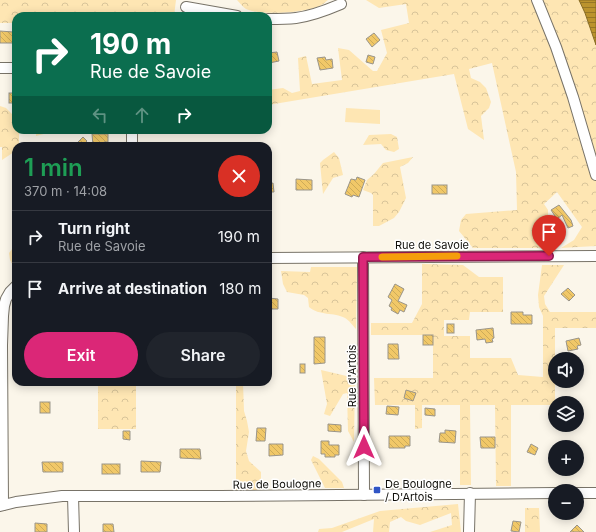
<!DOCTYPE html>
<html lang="en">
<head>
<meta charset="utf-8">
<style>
	:root { --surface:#171b24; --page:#20242c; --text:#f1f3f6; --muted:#9ea1a6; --line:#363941; --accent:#db2777 }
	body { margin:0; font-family:Inter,sans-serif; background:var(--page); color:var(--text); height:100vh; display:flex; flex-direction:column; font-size:15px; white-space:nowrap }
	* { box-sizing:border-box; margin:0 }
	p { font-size:13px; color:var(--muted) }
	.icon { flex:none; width:22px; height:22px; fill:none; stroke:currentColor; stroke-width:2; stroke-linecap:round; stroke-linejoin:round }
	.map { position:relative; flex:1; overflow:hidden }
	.sheet { position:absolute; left:12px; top:142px; width:260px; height:244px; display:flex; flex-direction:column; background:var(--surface); border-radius:12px; box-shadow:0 2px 10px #0003 }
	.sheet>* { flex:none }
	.hud { position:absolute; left:12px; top:12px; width:260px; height:122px; border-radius:12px; box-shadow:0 2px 10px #0003; background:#0b6e4f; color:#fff; overflow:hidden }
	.buttons { position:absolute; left:548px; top:352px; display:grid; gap:8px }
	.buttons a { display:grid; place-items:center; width:36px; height:36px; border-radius:50%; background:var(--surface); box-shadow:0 2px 10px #0003; font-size:20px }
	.pin { position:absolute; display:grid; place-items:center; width:34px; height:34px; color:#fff; margin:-41px -17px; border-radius:50% 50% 50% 0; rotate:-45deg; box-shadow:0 0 4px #0007 }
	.pin .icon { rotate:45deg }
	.me { position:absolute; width:44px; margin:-22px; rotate:0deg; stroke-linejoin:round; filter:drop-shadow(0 0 3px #0008) }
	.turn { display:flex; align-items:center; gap:14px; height:84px; padding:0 12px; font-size:18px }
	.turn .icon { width:52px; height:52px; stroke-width:2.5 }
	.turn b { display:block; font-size:28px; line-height:34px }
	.lanes { display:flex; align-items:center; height:38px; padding:0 12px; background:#0003; justify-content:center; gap:20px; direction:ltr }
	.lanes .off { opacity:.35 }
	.round { display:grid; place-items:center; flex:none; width:42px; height:42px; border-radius:21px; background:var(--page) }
	.summary { display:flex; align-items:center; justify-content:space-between; height:68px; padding:0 12px }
	h1 { font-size:24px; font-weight:600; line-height:30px; color:#1e9e55 }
	.button { display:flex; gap:8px; margin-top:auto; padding:8px 12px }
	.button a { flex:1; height:46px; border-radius:24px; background:var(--accent); color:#fff; font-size:16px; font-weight:600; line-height:46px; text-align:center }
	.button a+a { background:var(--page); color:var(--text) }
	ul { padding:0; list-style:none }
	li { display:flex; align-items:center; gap:12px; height:52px; padding:0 12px; border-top:1px solid var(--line) }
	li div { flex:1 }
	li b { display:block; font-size:15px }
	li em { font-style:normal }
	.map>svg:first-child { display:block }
	.green { fill:#fee6b3 }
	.forest { fill:url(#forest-crowns) }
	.water { fill:url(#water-rules); stroke:#876b22 }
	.building { fill:url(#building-back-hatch); stroke:#9a958a }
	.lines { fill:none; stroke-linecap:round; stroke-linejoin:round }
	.minor-casing { stroke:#787368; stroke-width:12 }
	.minor { stroke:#fff; stroke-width:10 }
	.route-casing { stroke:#8e194d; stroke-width:10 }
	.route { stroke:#db2777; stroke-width:7 }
	.slow { stroke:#f59e0b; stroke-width:7 }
	.poi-dot { fill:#3155c5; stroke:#fff; stroke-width:1.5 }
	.labels { text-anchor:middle; stroke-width:3; stroke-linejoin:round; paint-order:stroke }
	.street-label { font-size:11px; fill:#0e0d09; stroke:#fff }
	.poi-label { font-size:11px; fill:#0e0d09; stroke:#fff; text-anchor:start }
</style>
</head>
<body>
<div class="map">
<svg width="596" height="532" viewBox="0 0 596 532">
	<defs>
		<pattern id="forest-crowns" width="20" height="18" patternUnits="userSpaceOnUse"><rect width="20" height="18" fill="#fee6b3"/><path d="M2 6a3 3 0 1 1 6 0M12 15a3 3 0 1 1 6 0" fill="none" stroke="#d8c499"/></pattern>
		<pattern id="water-rules" width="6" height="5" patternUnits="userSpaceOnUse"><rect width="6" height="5" fill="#bb932d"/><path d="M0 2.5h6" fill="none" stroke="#967625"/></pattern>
		<pattern id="building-back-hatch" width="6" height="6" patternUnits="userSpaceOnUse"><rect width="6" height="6" fill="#f1c868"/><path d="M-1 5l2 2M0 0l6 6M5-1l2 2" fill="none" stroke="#cdab59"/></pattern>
	</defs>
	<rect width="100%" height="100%" fill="#fbf6ea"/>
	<path class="green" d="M346,108L380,110V124L345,122Z"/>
	<g class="forest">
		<path d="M0,0H176L174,16H123V14L25,13L24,16H16V23H0Z"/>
		<path d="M237,0H328C326,1 325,3 323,4C310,13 261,16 246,9C243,7 240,3 237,0Z"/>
		<path d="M366,0H579L585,13L596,45V246L561,248L574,240L582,227L557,192L544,204L548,210V229H539L540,248H473L459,231L461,220L466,214L517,210L516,172L492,63L469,69L471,78L480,82L486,88L491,102L489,108L481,116L484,140L468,129L454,74L268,105V90L283,88L292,93L300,91L298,58L306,56L312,84L342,80L338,48L349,50L373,71H377L387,53L381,30L409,23L406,4L379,8Z"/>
		<path d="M0,106L6,108L16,118V130H19V146H16V151L14,152L2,160V147H0Z"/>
		<path d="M36,130H59L36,136Z"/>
		<path d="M391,134L397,137L399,149L394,152L386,150L381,144L363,145L369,135Z"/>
		<path d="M334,152L339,158L343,175L333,178L323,194L320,163L323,160Z"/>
		<path d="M413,157L408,163L400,167L406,198L399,212L394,218L379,226H373V195L371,193L363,190L367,180L374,174L383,163Z"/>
		<path d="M16,244V271L10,260L9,253Z"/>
		<path d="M422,264L463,265L479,277H503V312H470L469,320H444V336H470V358H511L518,375L543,377V316L539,307L538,295L542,265H564L544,296L545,304L550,312H596V328H555V405H511V486H496L495,405H470L471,485H460V405H422V428L415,429V405H375L374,378H433V335H371V323H412L422,304Z"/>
		<path d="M311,267H357L356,329C353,326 349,320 345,318C334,312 319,316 309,307L308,298L304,295L287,292L283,284L281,271L310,272Z"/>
		<path d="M321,370L355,378L354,442L348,431L347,393L343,394L330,416L324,414L327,404Z"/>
		<rect x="98" y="383" width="38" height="46"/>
		<path d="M236,383H243L244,411L247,421L249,432L246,451L249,461L261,472V490H236Z"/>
		<path d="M313,456L319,459L342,482L344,488H325L311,460Z"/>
		<path d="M458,504L461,532H430L452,525L451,513L420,525L406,521L401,517L390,522L389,532H373L374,519L342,532H318L319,529L332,528L380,511Z"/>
		<path d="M525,508H539L540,532H525Z"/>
	</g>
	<path class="water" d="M579,0H596V45L585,13Z"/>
	<g class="building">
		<path d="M0,31L13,32V43H0Z"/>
		<path d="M374,33L380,40L372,47L366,39Z"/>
		<path d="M277,52L279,61L269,63L268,53Z"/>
		<path d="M368,55L375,57L373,64L366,62Z"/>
		<path d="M325,57L326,60L332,59L333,68L320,70L317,58Z"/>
		<rect x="9" y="93" width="7" height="10"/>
		<path d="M92,134H108V142H104V146H93Z"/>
		<path d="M83,137L87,141L82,146L78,142Z"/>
		<path d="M357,177L365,180L359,197L353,195L352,197L345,194L351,179L356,180Z"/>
		<path d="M296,179L312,180V190H296Z"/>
		<path d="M273,183L274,192H268V184Z"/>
		<rect x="432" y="185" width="15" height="9"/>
		<path d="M559,205L571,220L573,226L568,228L562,215L557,219L551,210Z"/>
		<path d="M395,284L404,289L398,301L407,305L404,312L400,310L398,314L391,310L392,308L389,306L392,300L388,297Z"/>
		<path d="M568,288L575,295L569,301L561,294Z"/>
		<path d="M268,298L278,299V309H268Z"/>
		<path d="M511,312H523V315H532V324H511Z"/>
		<rect x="447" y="324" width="7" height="9"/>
		<path d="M493,328L494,338L492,339L493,342L486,343L485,339L477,340L476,330Z"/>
		<rect x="423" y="335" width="10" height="10"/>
		<path d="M314,337H325V363L314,364Z"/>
		<path d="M579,338L581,345L577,346L578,349L568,351L566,341Z"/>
		<path d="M388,344H398L399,359H388Z"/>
		<rect x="300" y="364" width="5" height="9"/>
		<path d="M406,390L416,393L413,401L404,398Z"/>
		<rect x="40" y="402" width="10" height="11"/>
		<path d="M387,406L399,407L398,415L386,414Z"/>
		<path d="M425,408L435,409V416L425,415Z"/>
		<path d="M328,424L341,425V432L328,431Z"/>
		<path d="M257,428H266L265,441H256Z"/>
		<path d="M445,430L456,431L455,443L439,442L440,433H445Z"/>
		<path d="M123,431H130V440L123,439Z"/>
		<path d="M389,436H410V446H405V448H389Z"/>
		<path d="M480,437H495V448H481Z"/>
		<path d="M321,441H329V445H339V455H335V457H325V454H321Z"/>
		<path d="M269,444H283V455L269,456Z"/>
		<path d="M531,444L538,448L535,455L527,452Z"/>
		<path d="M180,449H200L201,459L180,458Z"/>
		<path d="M577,449L583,455L577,461Z"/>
		<path d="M141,461L161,462L160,472H141Z"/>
		<path d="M42,462H63V472H43Z"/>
		<rect x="102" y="464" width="18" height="10"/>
		<path d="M513,521L521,522L519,532L511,531Z"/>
		<path d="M35,523L47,524V532H35Z"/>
		<path d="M103,524H113L114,532H103Z"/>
		<path d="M577,525L584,532H570Z"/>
	</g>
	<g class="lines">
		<g class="minor-casing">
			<g id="minor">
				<path d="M537,0L556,47L573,97L596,175"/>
				<path d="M186,7L237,16"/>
				<path d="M268,19C277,19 287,19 296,18C312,16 327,10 341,4"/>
				<path d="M0,68H16"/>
				<path d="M132,130V146"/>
				<path d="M363,257L364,495"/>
				<path d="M268,258L596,256"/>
				<path d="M577,493H596"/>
				<path d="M73,496L74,532"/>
				<path d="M3,505L2,345L3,316L4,306L6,299L10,292L16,286"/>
				<path d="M0,506L16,502L62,496H220L555,493"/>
				<path d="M469,532L470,493"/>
			</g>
		</g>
		<use href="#minor" class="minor"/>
	</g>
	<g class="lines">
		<g class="route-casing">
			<path id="route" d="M364,447L363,257L549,256"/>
		</g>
		<use href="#route" class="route"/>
		<path class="slow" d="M382,257L457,256"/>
	</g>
	<rect class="poi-dot" x="373" y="486" width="8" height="8" rx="2"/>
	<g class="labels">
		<g class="street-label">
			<text x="432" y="249">Rue de Savoie</text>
			<text transform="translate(352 376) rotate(-90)" y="4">Rue d'Artois</text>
			<text transform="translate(277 484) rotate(-1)" y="4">Rue de Boulogne</text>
		</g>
		<g class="poi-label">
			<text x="385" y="488">De Boulogne<tspan x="385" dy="13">/ D'Artois</tspan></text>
		</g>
	</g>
</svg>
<div class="buttons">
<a><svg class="icon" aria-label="sound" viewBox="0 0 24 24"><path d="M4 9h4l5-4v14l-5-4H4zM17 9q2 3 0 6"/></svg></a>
<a><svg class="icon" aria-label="layers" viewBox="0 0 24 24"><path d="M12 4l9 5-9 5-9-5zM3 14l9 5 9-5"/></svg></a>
<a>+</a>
<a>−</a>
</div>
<div class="pin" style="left:549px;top:256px;background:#d93025"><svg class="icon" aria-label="arrive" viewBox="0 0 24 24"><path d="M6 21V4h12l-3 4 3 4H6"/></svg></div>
<svg class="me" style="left:364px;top:447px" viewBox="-20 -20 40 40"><path d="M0-17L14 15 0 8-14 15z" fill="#db2777" stroke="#fff" stroke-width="4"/></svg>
<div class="hud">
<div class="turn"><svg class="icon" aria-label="right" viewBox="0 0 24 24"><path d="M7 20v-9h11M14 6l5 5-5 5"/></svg><div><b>190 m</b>Rue de Savoie</div></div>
<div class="lanes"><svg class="icon off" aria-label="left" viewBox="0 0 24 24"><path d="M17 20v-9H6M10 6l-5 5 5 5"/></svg><svg class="icon off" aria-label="ahead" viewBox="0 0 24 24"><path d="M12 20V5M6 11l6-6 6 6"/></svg><svg class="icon" aria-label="right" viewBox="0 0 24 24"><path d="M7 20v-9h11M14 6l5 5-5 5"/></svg></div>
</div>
<section class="sheet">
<div class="summary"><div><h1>1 min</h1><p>370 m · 14:08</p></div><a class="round" style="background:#d93025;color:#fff"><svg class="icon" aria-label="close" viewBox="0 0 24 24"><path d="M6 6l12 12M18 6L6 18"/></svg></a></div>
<ul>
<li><svg class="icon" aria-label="right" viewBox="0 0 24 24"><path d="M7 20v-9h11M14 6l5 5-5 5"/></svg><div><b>Turn right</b><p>Rue de Savoie</p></div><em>190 m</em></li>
<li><svg class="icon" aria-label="arrive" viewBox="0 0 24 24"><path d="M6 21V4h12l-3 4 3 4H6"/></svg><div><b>Arrive at destination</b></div><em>180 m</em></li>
</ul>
<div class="button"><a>Exit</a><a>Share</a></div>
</section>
</div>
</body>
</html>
